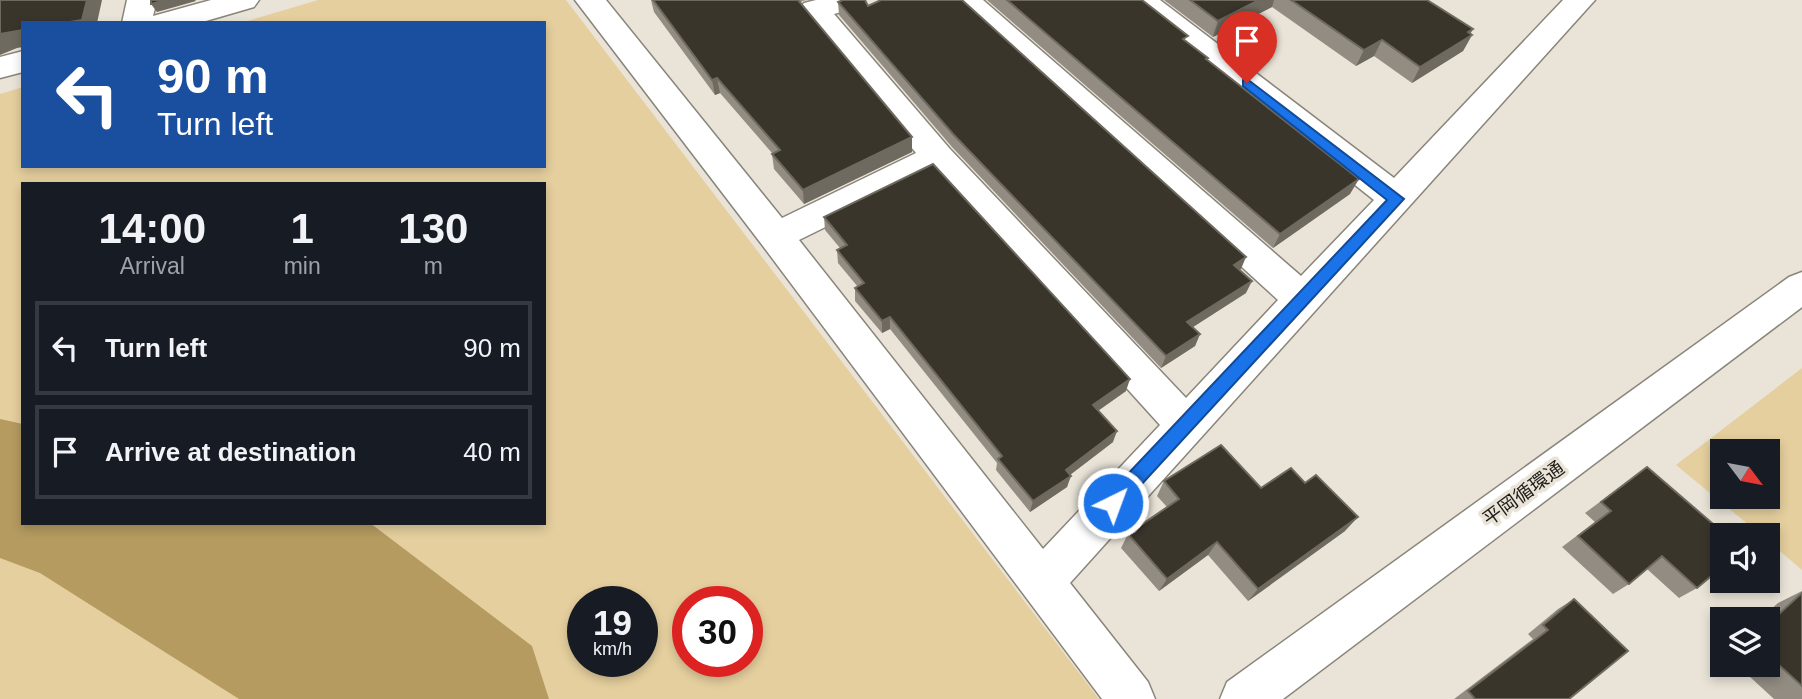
<!DOCTYPE html>
<html lang="en">
<head>
<meta charset="utf-8">
<style>
	:root { --surface:#171b24; --page:#242831; --text:#f1f3f6; --muted:#9ea1a6; --line:#363941 }
	body { margin:0; font-family:Arial,"Noto Sans JP",sans-serif; background:var(--page); color:var(--text); height:100vh; display:flex; flex-direction:column; font-size:26px; white-space:nowrap }
	* { box-sizing:border-box; margin:0 }
	p { font-size:23px; color:var(--muted) }
	.icon { flex:none; width:38px; height:38px; fill:none; stroke:currentColor; stroke-width:2; stroke-linecap:round; stroke-linejoin:round }
	.map { position:relative; flex:1; overflow:hidden }
	.panel { position:absolute; left:21px; top:182px; width:525px; height:343px; display:flex; flex-direction:column; background:var(--surface); border-radius:0px; box-shadow:0 4px 10px #0003 }
	.panel>* { flex:none }
	.banner { position:absolute; left:21px; top:21px; width:525px; height:147px; border-radius:0px; box-shadow:0 4px 10px #0003; background:#1a4fa0; color:#fff; overflow:hidden }
	.needle { width:46px; rotate:122deg }
	.buttons { position:absolute; left:1710px; top:439px; display:grid; gap:14px }
	.buttons a { display:grid; place-items:center; width:70px; height:70px; border-radius:0px; background:var(--surface); box-shadow:0 4px 10px #0003; font-size:35px }
	.speed { position:absolute; left:567px; top:586px; display:flex; gap:14px; font-size:35px; font-weight:700; text-align:center }
	.speed>* { display:grid; place-content:center; width:91px; height:91px; border-radius:50%; background:var(--surface); box-shadow:0 4px 10px #0003; line-height:1 }
	.speed small { font-size:18px; font-weight:400 }
	.speed .limit { border:10px solid #d22; background:#fff; color:#111 }
	.pin { position:absolute; display:grid; place-items:center; width:60px; height:60px; color:#fff; margin:-72px -30px; border-radius:50% 50% 50% 0; rotate:-45deg; box-shadow:0 0 7px #0007 }
	.pin .icon { rotate:45deg }
	.me { position:absolute; width:77px; margin:-38px; rotate:42deg; stroke-linejoin:round; filter:drop-shadow(0 0 5px #0008) }
	.turn { display:flex; align-items:center; gap:24px; height:147px; padding:0 21px; font-size:32px }
	.turn .icon { width:91px; height:91px; stroke-width:2.5 }
	.turn b { display:block; font-size:49px; line-height:60px }
	.eta { display:flex; justify-content:space-evenly; align-items:center; height:119px; text-align:center }
	.eta b { font-size:42px; font-weight:800; line-height:49px }
	ul { padding:0; list-style:none }
	li { display:flex; align-items:center; gap:21px; height:94px; margin:0 14px 10px; padding:0 7px; border:4px solid var(--line); border-radius:0px }
	li div { flex:1 }
	li b { display:block; font-size:26px }
	li em { font-style:normal }
	.map>svg:first-child { display:block }
	.green { fill:#e5cf9e; fill-rule:evenodd }
	.water { fill:#b59b60 }
	.lines { fill:none; stroke-linecap:round; stroke-linejoin:round }
	.minor-casing { stroke:#8a857a; stroke-width:3 }
	.minor { fill:#fff; fill-rule:evenodd }
	.wall { fill:#928c82 }
	.shaded-wall { fill:#6e6a5f }
	.building { fill:#39352b; stroke:#6e6a5f; stroke-width:2 }
	.route { fill:#1a73e8; stroke:#114b97; stroke-width:2 }
	.labels { text-anchor:middle; stroke-width:7; stroke-linejoin:round; paint-order:stroke }
	.street-label { font-size:19px; fill:#1d1b17; stroke:#eae4d8 }
</style>
</head>
<body>
<div class="map">
<svg width="1802" height="699" viewBox="0 0 1802 699">
	<rect width="100%" height="100%" fill="#eae4d8"/>
	<g class="green">
		<path d="M318,0H566L1099,699H0V94L23,87V166H544V23H241ZM23,184H544V523H23ZM583,602H642V662H583ZM688,602H747V662H688Z"/>
		<path d="M1802,368V570L1768,541V536L1761,535L1676,465ZM1722,452H1768V497H1722Z"/>
	</g>
	<path class="water" d="M0,419L23,424V523H370L532,646L549,699H239L40,573L0,558Z"/>
	<g class="lines">
		<g class="minor-casing">
			<g id="minor">
				<path d="M127,0H157L153,16L211,0H259L254,7L199,23H122Z"/>
				<path d="M575,0H606L782,218L916,153L799,10L804,3L816,0H864L859,7L834,14L950,149L1186,398L1278,300L950,0H983L1301,276L1374,200L1131,7L1126,0H1160L1394,178L1563,0H1595L1070,583L1148,682L1155,699H1102L763,246ZM933,174L1160,425L1043,549L799,240Z"/>
				<path d="M23,51V72L0,78V57Z"/>
				<path d="M1802,272V307L1283,699H1220L1227,682L1789,277Z"/>
			</g>
		</g>
		<use href="#minor" class="minor"/>
	</g>
	<g class="wall">
		<path d="M651,0H807L802,1L801,3L912,137V152L804,204L774,169L772,154V153L720,93L715,95L654,12Z"/>
		<path d="M987,0H1142L1350,194L1273,248Z"/>
		<path d="M1164,0H1427L1473,29L1470,34L1472,35L1463,51L1412,83L1374,56L1356,66L1272,7L1213,37Z"/>
		<path d="M838,2L868,6L1240,270L1246,293L1193,327L1200,334L1195,346L1161,368L952,147L839,15Z"/>
		<path d="M824,217L1126,391L1098,411L1113,442L1070,475L1067,487L1030,512L996,470L997,463L890,329L882,333L855,301V288L858,287L838,263L837,250L840,248L825,230Z"/>
		<path d="M1647,467L1697,588L1679,598L1647,569L1629,584L1613,594L1562,547L1595,522L1585,513Z"/>
		<path d="M1164,481L1261,488L1345,531L1248,601L1208,555L1159,591L1121,548L1128,534L1167,507L1157,496Z"/>
		<path d="M1802,591V699H1774L1737,665H1768V620H1759L1778,603Z"/>
		<path d="M1574,599L1569,699H1454L1533,639L1528,634L1558,609Z"/>
	</g>
	<g class="shaded-wall">
		<path d="M87,0H102L97,23H64Z"/>
		<path d="M166,0H195L196,1L157,12L151,4Z"/>
		<path d="M1259,0H1274L1272,7L1213,37L1218,21Z"/>
		<path d="M1473,29L1468,37L1472,35L1463,51L1412,83L1420,67Z"/>
		<path d="M23,30V47L17,48L0,55V34Z"/>
		<path d="M1382,40L1374,56L1356,66L1364,50Z"/>
		<path d="M717,78L720,93L715,95L712,80Z"/>
		<path d="M912,137V152L804,204L803,190Z"/>
		<path d="M1359,179L1350,194L1273,248L1280,234Z"/>
		<path d="M1246,257L1241,269L1229,277L1234,265Z"/>
		<path d="M1252,281L1246,293L1182,334L1187,322Z"/>
		<path d="M890,317V329L882,333V321Z"/>
		<path d="M1200,334L1195,346L1161,368L1166,356Z"/>
		<path d="M1130,379L1126,391L1089,417L1093,405Z"/>
		<path d="M1117,431L1113,442L1062,481L1066,470Z"/>
		<path d="M1071,476L1067,487L1030,512L1033,501Z"/>
		<path d="M1358,517L1345,531L1248,601L1258,589Z"/>
		<path d="M1217,542L1208,555L1159,591L1167,579Z"/>
	</g>
	<g class="building">
		<path d="M0,0H87L82,20L64,23H23V30L0,34Z"/>
		<path d="M151,0H166L151,4Z"/>
		<path d="M653,0H798L912,137L803,190L772,154L780,150L717,78L712,80Z"/>
		<path d="M843,0H865L868,6L881,0H962L1246,257L1234,265L1252,281L1187,322L1200,334L1166,356L953,134L838,2Z"/>
		<path d="M1007,0H1142L1188,36L1183,39L1208,58L1206,59L1359,179L1280,234Z"/>
		<path d="M1190,0H1259L1218,21Z"/>
		<path d="M1291,0H1427L1473,29L1468,32L1472,35L1420,67L1382,40L1364,50Z"/>
		<path d="M933,164L1130,379L1093,405L1117,431L1066,470L1071,476L1033,501L998,459L1002,456L890,317L882,321L855,288L864,283L837,250L847,245L824,217Z"/>
		<path d="M1221,445L1261,488L1291,468L1305,483L1316,475L1358,517L1258,589L1217,542L1167,579L1128,534L1179,499L1164,481Z"/>
		<path d="M1647,467L1727,536H1722V567L1697,588L1662,556L1629,584L1578,536L1611,511L1601,502Z"/>
		<path d="M1802,593V686L1768,655V624Z"/>
		<path d="M1574,599L1628,651L1569,699H1475L1468,691L1548,630L1543,625Z"/>
	</g>
	<path class="route" d="M1247,79L1404,199L1119,509L1113,511L1106,509L1104,503L1106,497L1387,200L1243,86V80Z"/>
	<g class="labels">
		<g class="street-label">
			<text transform="translate(1523 493) rotate(-36)" y="7">平岡循環通</text>
		</g>
	</g>
</svg>
<div class="buttons">
<a><svg class="needle" viewBox="-14 -14 28 28"><path d="M0-13l5 13h-10z" fill="#e53935"/><path d="M0 13l5-13h-10z" fill="#9ea1a6"/></svg></a>
<a><svg class="icon" aria-label="sound" viewBox="0 0 24 24"><path d="M4 9h4l5-4v14l-5-4H4zM17 9q2 3 0 6"/></svg></a>
<a><svg class="icon" aria-label="layers" viewBox="0 0 24 24"><path d="M12 4l9 5-9 5-9-5zM3 14l9 5 9-5"/></svg></a>
</div>
<div class="speed"><div>19<small>km/h</small></div><div class="limit">30</div></div>
<div class="pin" style="left:1247px;top:83px;background:#d93025"><svg class="icon" aria-label="arrive" viewBox="0 0 24 24"><path d="M6 21V4h12l-3 4 3 4H6"/></svg></div>
<svg class="me" style="left:1113px;top:503px" viewBox="-20 -20 40 40"><circle r="17" fill="#1a73e8" stroke="#fff" stroke-width="3"/><path d="M0-11L8 9 0 5-8 9z" fill="#fff"/></svg>
<div class="banner">
<div class="turn"><svg class="icon" aria-label="left" viewBox="0 0 24 24"><path d="M17 20v-9H6M10 6l-5 5 5 5"/></svg><div><b>90 m</b>Turn left</div></div>
</div>
<section class="panel">
<div class="eta">
<div><b>14:00</b><p>Arrival</p></div>
<div><b>1</b><p>min</p></div>
<div><b>130</b><p>m</p></div>
</div>
<ul>
<li><svg class="icon" aria-label="left" viewBox="0 0 24 24"><path d="M17 20v-9H6M10 6l-5 5 5 5"/></svg><div><b>Turn left</b></div><em>90 m</em></li>
<li><svg class="icon" aria-label="arrive" viewBox="0 0 24 24"><path d="M6 21V4h12l-3 4 3 4H6"/></svg><div><b>Arrive at destination</b></div><em>40 m</em></li>
</ul>
</section>
</div>
</body>
</html>
